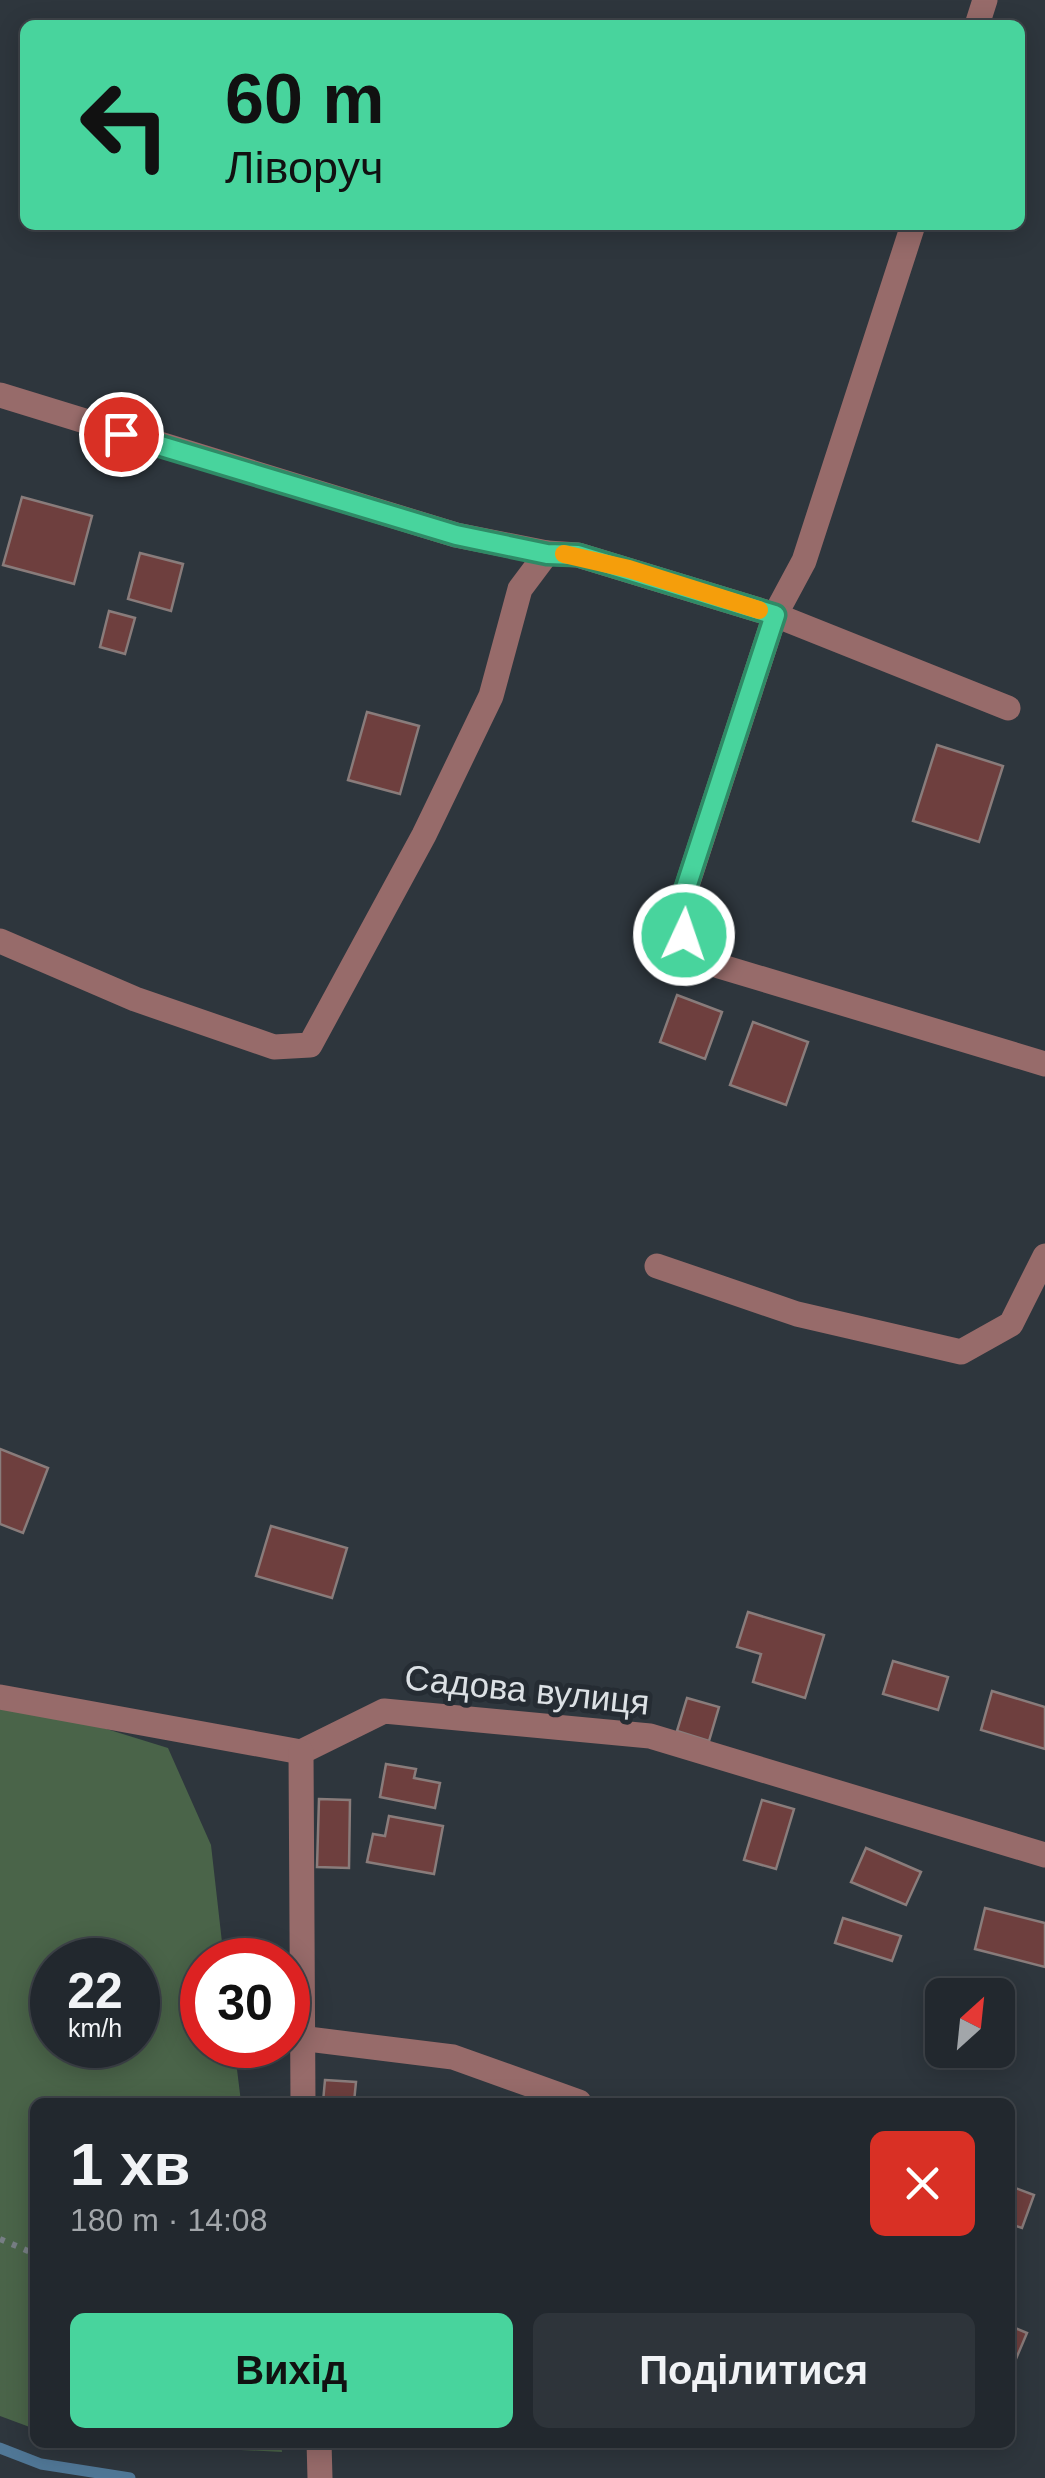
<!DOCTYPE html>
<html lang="uk">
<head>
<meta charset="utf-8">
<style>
	:root { --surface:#22282e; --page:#2e343a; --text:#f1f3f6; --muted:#a2a6aa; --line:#3f444a; --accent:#48d49d }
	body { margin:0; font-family:Helvetica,sans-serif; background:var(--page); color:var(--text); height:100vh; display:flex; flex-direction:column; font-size:38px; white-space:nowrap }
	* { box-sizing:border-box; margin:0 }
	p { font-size:32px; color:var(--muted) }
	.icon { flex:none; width:55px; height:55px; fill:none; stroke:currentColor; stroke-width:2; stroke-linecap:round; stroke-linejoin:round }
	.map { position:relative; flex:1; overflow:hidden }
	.panel { position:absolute; left:30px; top:2098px; width:985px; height:350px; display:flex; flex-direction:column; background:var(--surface); border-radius:15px; box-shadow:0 5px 25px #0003,0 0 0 2px var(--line) }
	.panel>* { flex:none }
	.hud { position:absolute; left:20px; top:20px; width:1005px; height:210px; border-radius:15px; box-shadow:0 5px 25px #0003,0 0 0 2px var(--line); background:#48d49d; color:#111; overflow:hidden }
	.needle { width:65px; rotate:27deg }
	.fabs { position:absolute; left:925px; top:1978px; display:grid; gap:20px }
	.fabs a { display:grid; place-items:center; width:90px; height:90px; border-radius:15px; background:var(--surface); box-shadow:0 5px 25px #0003,0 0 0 2px var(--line); font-size:50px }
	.speed { position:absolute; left:30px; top:1938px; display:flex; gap:20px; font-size:50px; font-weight:700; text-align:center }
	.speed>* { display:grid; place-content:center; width:130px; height:130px; border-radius:50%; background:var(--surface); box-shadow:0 5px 25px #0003,0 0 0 2px var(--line); line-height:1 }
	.speed small { font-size:25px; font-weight:400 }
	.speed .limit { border:15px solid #d22; background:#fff; color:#111 }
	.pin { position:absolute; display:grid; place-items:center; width:85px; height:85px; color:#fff; margin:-42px; border:5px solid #fff; border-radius:50%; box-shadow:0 2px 10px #0007 }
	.me { position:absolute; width:110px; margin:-55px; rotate:3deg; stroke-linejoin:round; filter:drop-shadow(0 0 8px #0008) }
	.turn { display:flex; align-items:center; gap:35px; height:210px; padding:0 40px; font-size:45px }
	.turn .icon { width:130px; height:130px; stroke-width:2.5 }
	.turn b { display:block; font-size:70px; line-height:85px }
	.round { display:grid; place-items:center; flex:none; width:105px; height:105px; border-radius:15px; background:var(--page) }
	.overview { display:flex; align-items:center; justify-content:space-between; height:170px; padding:0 40px }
	h1 { font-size:60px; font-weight:700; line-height:75px }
	.cta { display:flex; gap:20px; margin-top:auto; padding:20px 40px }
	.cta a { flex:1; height:115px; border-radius:15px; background:var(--accent); color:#111; font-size:40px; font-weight:700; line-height:115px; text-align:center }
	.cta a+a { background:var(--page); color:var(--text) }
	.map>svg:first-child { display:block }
	.green { fill:#4a6449; fill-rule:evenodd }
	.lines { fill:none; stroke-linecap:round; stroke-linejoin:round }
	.stream { stroke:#507796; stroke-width:11 }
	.building { fill:#6e3f3e; stroke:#897c7b; stroke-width:2.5 }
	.path { stroke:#777e84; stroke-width:6; stroke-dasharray:5 8; stroke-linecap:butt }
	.minor { stroke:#976b6a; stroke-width:25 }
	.route-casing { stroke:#2f8a66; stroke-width:25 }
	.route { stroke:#48d49d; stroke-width:18 }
	.slow { stroke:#f59e0b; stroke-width:18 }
	.labels { text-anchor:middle; stroke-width:10; stroke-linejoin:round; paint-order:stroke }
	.street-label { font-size:35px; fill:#dce1e5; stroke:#252c33 }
</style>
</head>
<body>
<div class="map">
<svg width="1045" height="2478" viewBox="0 0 1045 2478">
	<rect width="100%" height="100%" fill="#2e363d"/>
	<g class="green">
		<path d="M0,1696L168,1748L211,1845L224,1960H202V2045H234L241,2102H35V2429L0,2416ZM52,1960H138V2045H52Z"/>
		<path d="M100,2443H281L282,2452Z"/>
	</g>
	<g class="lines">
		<path class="stream" d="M0,2448L41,2464L130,2478"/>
	</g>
	<g class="building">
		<path d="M22,497L92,516L74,584L3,565Z"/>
		<path d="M140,553L183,564L171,611L128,599Z"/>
		<path d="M109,611L135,618L125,654L100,647Z"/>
		<path d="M367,712L419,726L400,794L348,780Z"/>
		<path d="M937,745L1003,766L979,842L913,821Z"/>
		<path d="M677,995L722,1012L705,1059L660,1042Z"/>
		<path d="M753,1022L808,1042L786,1105L730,1085Z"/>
		<path d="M0,1449L48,1468L23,1533L0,1524Z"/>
		<path d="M271,1526L347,1548L332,1598L256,1576Z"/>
		<path d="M748,1612L824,1635L805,1698L753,1682L761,1654L737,1647Z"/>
		<path d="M893,1661L948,1677L938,1710L883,1694Z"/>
		<path d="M992,1691L1045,1707V1749L981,1730Z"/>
		<path d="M687,1698L719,1707L709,1741L677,1731Z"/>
		<path d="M386,1764L416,1769L414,1778L440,1783L435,1808L380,1797Z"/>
		<path d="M319,1799L350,1800L349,1868L317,1867Z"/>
		<path d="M762,1800L794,1809L776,1869L744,1860Z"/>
		<path d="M389,1816L443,1826L434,1874L367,1862L373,1834L385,1836Z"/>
		<path d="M866,1848L921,1872L906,1905L851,1882Z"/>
		<path d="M985,1908L1045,1923V1967L975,1949Z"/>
		<path d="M843,1918L901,1936L892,1961L835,1943Z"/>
		<path d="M325,2080L356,2082L354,2102H323Z"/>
		<path d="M1010,2186L1034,2195L1022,2228L1010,2224Z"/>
		<path d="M1010,2326L1027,2333L1010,2373Z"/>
	</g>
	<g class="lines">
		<path class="path" d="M0,2239L35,2254"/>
		<g class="minor">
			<path d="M977,25L985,0"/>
			<path d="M913,225L804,561L775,615L678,913L696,953L719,966L1045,1064"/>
			<path d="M0,395L456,535L547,553"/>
			<path d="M0,941L135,999L274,1047L310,1045L424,835L491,696L520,589L547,553L578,555L775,615L1008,708"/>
			<path d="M657,1266L797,1314L961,1352L1011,1324L1045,1256"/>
			<path d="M0,1697L301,1752L384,1711L650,1736L1045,1855"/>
			<path d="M301,1752L303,2102"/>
			<path d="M300,2038L453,2057L579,2102"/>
			<path d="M319,2442L320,2478"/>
		</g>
	</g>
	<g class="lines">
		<g class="route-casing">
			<path id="route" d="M121,434L456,535L547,554L578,555L775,615L678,912L684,935"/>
		</g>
		<use href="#route" class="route"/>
		<path class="slow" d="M564,554L629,569L759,610"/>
	</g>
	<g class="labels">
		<g class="street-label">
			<text transform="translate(527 1690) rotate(6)" y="12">Садова вулиця</text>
		</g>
	</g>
</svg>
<div class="fabs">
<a><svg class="needle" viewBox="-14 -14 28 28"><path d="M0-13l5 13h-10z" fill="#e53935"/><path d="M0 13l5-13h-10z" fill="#a2a6aa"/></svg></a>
</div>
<div class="speed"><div>22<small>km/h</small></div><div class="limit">30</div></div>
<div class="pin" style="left:121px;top:434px;background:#d93025"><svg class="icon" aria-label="arrive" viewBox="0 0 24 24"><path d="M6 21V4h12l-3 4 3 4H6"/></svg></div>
<svg class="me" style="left:684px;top:935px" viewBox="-20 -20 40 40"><circle r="17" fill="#48d49d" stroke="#fff" stroke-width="3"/><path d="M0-11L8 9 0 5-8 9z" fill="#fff"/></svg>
<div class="hud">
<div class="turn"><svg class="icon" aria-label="left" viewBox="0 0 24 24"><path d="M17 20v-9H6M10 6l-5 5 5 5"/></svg><div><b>60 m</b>Ліворуч</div></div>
</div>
<section class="panel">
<div class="overview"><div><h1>1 хв</h1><p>180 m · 14:08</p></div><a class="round" style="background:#d93025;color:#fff"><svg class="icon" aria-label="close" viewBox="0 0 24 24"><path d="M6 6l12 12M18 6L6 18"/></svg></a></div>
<div class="cta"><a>Вихід</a><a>Поділитися</a></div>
</section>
</div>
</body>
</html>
